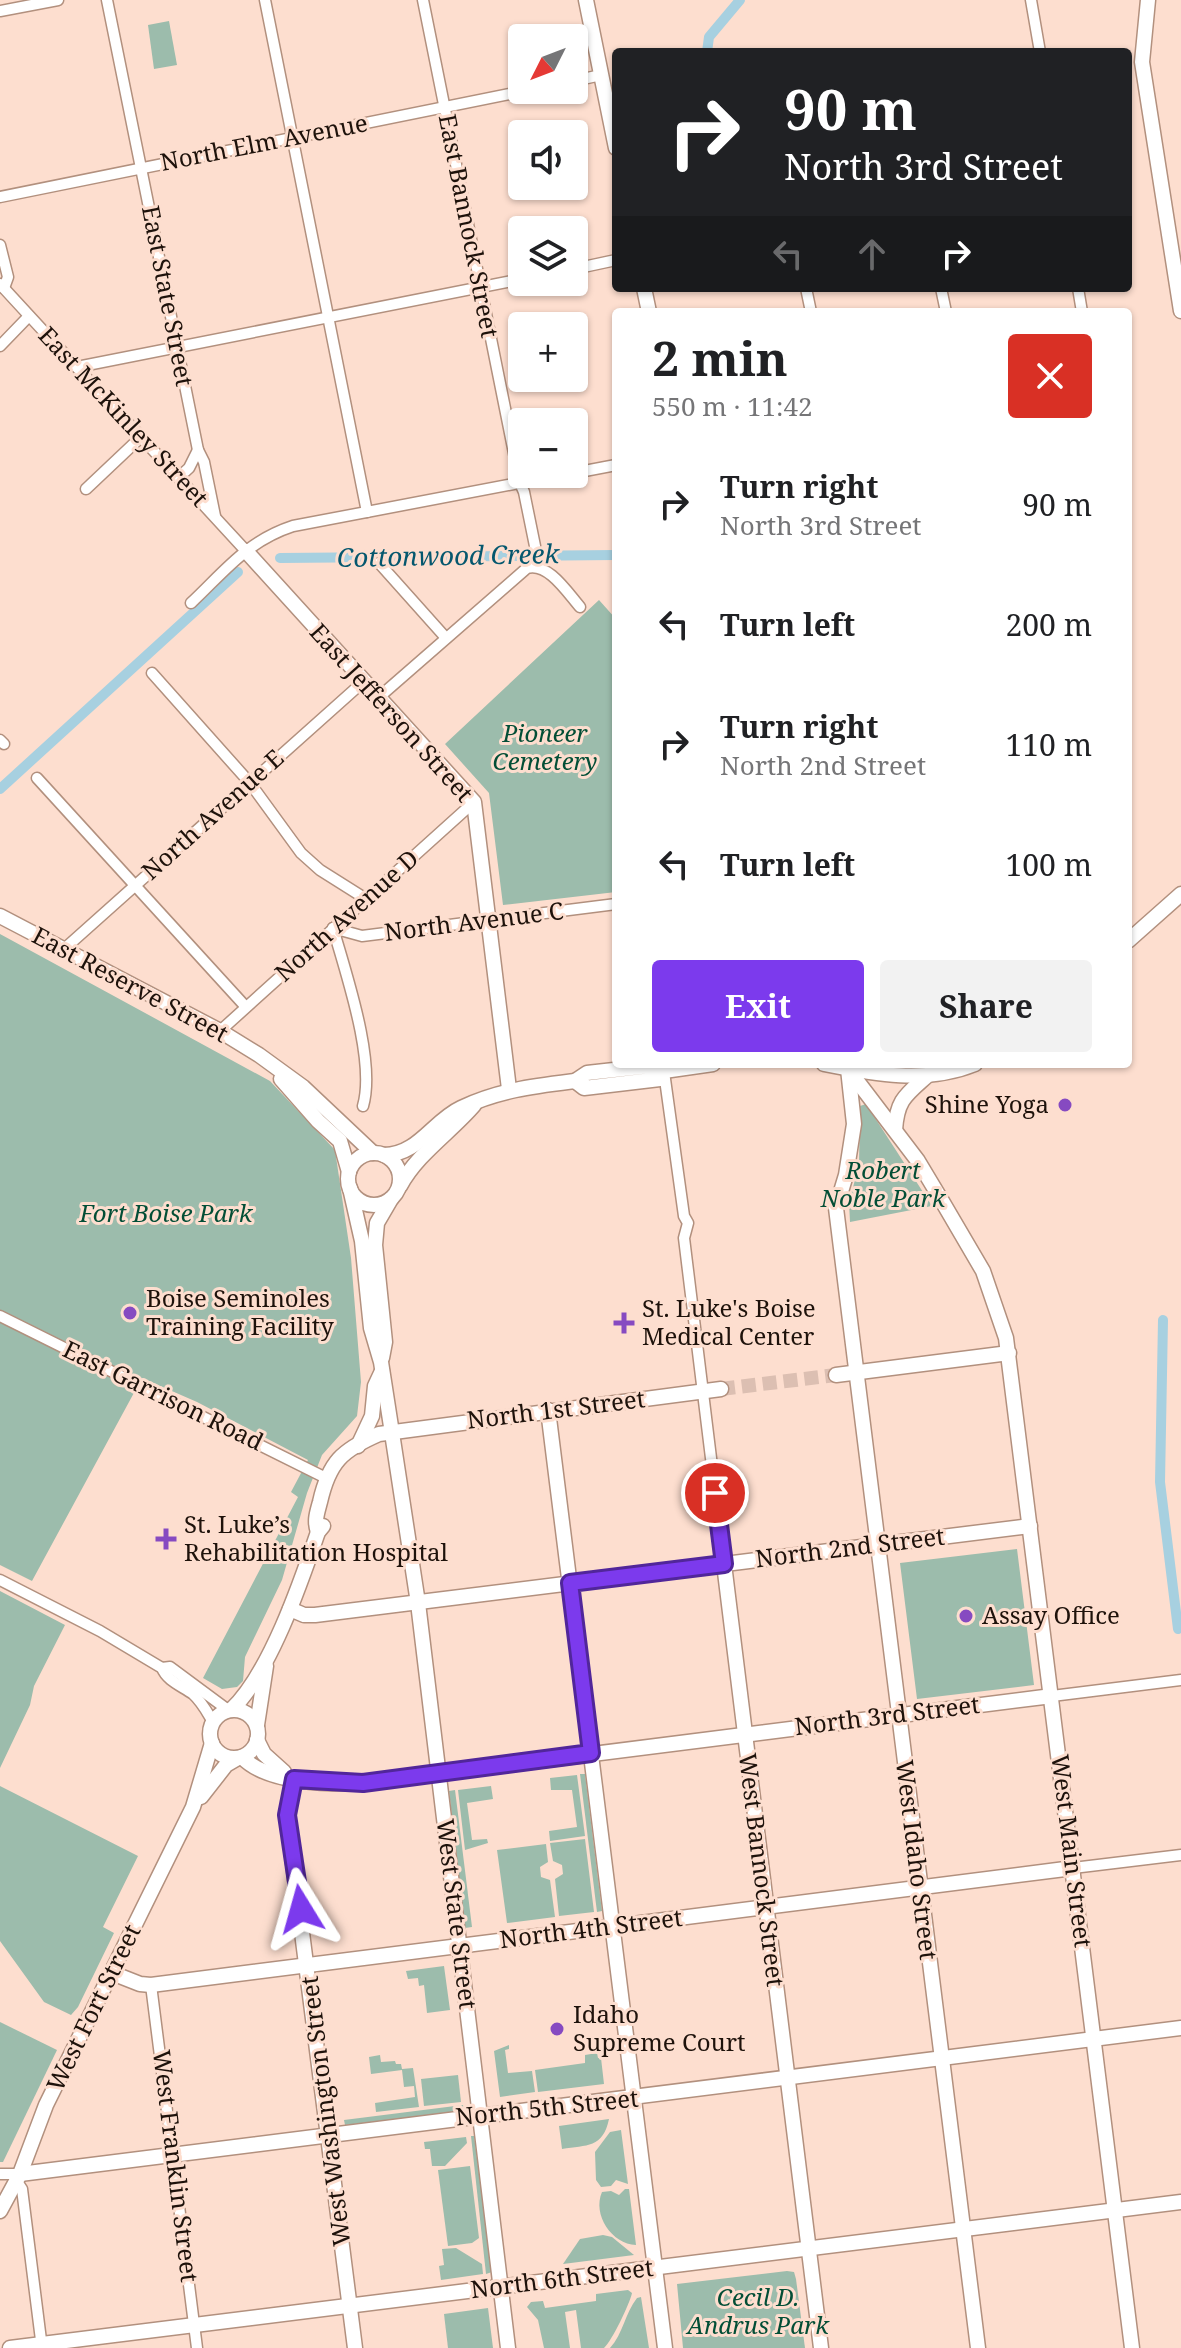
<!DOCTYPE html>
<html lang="en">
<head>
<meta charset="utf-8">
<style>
	:root { --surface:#fff; --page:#f2f2f2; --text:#202124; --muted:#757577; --accent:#7c3aed }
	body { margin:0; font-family:"Noto Serif",serif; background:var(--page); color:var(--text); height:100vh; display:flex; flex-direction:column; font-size:30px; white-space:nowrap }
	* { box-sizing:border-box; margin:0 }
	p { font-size:26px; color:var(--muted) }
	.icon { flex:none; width:44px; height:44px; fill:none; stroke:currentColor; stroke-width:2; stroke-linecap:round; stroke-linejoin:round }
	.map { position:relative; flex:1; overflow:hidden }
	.side { position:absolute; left:612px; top:308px; width:520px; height:760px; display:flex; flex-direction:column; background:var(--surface); border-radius:8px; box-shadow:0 2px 6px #0004 }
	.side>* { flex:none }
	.guide { position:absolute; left:612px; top:48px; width:520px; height:244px; border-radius:8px; box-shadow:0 2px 6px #0004; background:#202124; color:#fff; overflow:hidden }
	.needle { width:52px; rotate:228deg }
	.tools { position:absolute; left:508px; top:24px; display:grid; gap:16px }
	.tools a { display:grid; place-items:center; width:80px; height:80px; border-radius:8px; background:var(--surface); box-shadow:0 2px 6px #0004; font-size:40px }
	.pin { position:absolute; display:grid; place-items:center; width:68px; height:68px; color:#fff; margin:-34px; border:4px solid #fff; border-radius:50%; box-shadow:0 2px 8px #0007 }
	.me { position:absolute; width:88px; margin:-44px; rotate:352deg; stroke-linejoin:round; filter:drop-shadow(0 0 6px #0008) }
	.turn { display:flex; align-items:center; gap:28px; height:168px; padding:0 40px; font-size:36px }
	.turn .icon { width:104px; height:104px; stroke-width:2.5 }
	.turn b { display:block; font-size:56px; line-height:68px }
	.lanes { display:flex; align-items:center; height:76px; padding:0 40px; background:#0003; justify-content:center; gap:40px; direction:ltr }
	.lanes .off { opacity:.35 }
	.round { display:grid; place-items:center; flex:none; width:84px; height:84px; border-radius:8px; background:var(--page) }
	.head { display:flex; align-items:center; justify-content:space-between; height:136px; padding:0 40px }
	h1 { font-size:48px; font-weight:700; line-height:60px }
	.primary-button { display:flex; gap:16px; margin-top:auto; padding:16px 40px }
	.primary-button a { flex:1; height:92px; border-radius:8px; background:var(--accent); color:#fff; font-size:32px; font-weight:700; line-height:92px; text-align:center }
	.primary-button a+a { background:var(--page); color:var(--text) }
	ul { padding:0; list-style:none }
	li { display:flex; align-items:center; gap:24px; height:120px; padding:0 40px }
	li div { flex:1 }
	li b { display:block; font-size:30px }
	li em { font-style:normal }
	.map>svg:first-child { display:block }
	.green { fill:#9cbcac }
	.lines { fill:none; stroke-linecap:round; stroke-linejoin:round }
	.canal { stroke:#a7d0e0; stroke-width:10 }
	.tertiary-tunnel { stroke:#dcbfb2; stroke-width:14; stroke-dasharray:14 7; stroke-linecap:butt }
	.minor-casing { stroke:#b2907e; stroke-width:13 }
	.tertiary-casing { stroke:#b2907e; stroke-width:17 }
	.secondary-casing { stroke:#b2907e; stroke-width:17 }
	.minor { stroke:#fff; stroke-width:10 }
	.tertiary { stroke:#fff; stroke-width:14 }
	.secondary { stroke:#fff; stroke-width:14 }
	.route-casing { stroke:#51269a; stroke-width:20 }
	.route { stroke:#7c3aed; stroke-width:14 }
	.poi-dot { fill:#864ac1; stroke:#fddecf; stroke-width:3 }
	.labels { text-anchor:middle; stroke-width:6; stroke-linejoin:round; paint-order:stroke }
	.street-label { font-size:24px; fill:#1e120b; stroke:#fddecf }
	.park-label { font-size:24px; font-style:italic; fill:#034e36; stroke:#fddecf }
	.poi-label { font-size:24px; fill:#1e120b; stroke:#fddecf; text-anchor:start }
	.water-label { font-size:26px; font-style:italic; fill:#05576e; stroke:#fddecf }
</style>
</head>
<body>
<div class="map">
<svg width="1181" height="2348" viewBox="0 0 1181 2348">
	<rect width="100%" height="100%" fill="#fddecf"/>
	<g class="green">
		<path d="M169,21L177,65L154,69L148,25Z"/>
		<path d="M599,600L616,619V892L503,905L489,793L445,744Z"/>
		<path d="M0,934L270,1081L335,1150L351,1258L361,1382L357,1416L322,1455L307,1493L282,1580L245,1657L243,1681L237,1687L222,1689L203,1678L298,1497L291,1492L308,1460L197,1402L142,1378L32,1581L0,1565Z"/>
		<path d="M866,1104L932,1206L850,1222L849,1202L859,1165L860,1106Z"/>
		<path d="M1017,1549L1034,1685L917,1699L900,1563Z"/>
		<path d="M0,1591L65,1625L34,1686L30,1705L0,1768Z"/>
		<path d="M580,1774H585L602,1911L597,1912Z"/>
		<path d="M577,1775L585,1836L550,1841L549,1831L577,1827L572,1790H551L550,1778Z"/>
		<path d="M0,1786L138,1856L103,1927L114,1933L78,2007L71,2015L44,2002L0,1941Z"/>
		<path d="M491,1786L493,1799L467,1803L472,1840L487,1839L488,1843L465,1850L458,1790Z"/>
		<path d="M455,1790L472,1927L465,1928L449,1791Z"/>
		<path d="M585,1839L594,1912L559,1916L555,1879L563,1874L562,1865L553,1861L550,1843Z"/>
		<path d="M546,1844L548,1862L540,1867L541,1877L550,1880L555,1917L507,1923L497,1850Z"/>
		<path d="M444,1966L450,2010L427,2013L424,1985L419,1986L418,1978L408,1979L406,1971Z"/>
		<path d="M0,2022L57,2050L3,2162H0Z"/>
		<path d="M509,2045V2049L505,2050L508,2073L532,2071L535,2092L500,2097L494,2051Z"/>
		<path d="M597,2053L598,2058H601L604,2084L538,2092L535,2070L585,2063V2055Z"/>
		<path d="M380,2055L381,2062L395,2061L396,2064H401L402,2069L413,2068L419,2107L376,2112L375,2103L415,2097L414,2086L404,2087L402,2070L371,2074L369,2057Z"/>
		<path d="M458,2075L461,2102L424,2106L421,2079Z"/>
		<path d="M463,2105L464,2111L345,2125L344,2120Z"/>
		<path d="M609,2119C603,2148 587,2145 562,2149L559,2126Z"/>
		<path d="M621,2130L628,2184L616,2180L611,2186L601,2187L596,2180L595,2152L610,2132Z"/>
		<path d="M471,2136H474L492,2272L486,2274Z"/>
		<path d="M466,2137L467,2143L445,2166H432L430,2149H425L424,2142Z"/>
		<path d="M470,2166L479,2238L472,2243L448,2246L438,2170Z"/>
		<path d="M625,2189H629L636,2245C612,2244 592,2215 602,2192L611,2191L619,2195Z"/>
		<path d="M603,2235L612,2237L634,2255L563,2264L580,2239Z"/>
		<path d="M456,2248L482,2264L483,2274L441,2280L439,2266L444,2265L442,2249Z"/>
		<path d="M787,2271L794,2272L796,2279L805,2348H683L677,2284Z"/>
		<path d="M628,2290L632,2293C630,2303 612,2341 604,2348H581L576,2310L565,2312L570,2348H544L538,2320L527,2307L531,2302L543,2301L545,2308L596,2301V2294Z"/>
		<path d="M641,2297L649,2348H610C623,2334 625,2313 637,2298Z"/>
		<path d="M488,2308L493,2348H448L444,2314Z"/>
	</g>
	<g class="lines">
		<g class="canal">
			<path d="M707,52L709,37L740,0"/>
			<path d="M280,558L616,555"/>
			<path d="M0,789L238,572"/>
			<path d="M1163,1320L1160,1482L1178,1629"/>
		</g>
		<path class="tertiary-tunnel" d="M721,1389L836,1375"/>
		<g class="minor-casing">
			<g id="minor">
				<path d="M107,0L198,450"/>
				<path d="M265,0L367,512"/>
				<path d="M423,0L520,483L524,492L535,546"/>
				<path d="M1031,0L1040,52"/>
				<path d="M0,11L58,0"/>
				<path d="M574,81L601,75"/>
				<path d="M0,197L529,90"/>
				<path d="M0,245L8,277L4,288"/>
				<path d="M574,269L616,260"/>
				<path d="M0,284L246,551"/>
				<path d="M806,288L811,312"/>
				<path d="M941,288L946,312"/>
				<path d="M1078,288L1082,312"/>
				<path d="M0,346L29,316"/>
				<path d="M77,367L522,279"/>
				<path d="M574,473L616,465"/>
				<path d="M178,478L189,468L198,450L204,462L215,516"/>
				<path d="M86,489L141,437"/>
				<path d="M379,563L446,638"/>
				<path d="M191,603C225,571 247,541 293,526L566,474"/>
				<path d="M152,673L250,783L301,853L320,870L366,899"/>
				<path d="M378,698L527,568C548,562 567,592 580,607"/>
				<path d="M0,740L4,744"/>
				<path d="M37,778L245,1006"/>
				<path d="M333,928L362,936L616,904"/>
				<path d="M333,928C346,974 376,1061 363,1106"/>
				<path d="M63,950L363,682"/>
				<path d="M220,1031L474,802"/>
				<path d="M664,1072L684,1216L688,1223L684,1238L724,1564"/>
				<path d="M0,1316L326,1478"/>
				<path d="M0,1580L100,1631L162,1668C167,1681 182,1686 193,1694C202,1702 207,1712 213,1722"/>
				<path d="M162,1668L170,1667L228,1710"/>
				<path d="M1052,1696L1181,1680"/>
				<path d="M1073,1868L1181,1855"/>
				<path d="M151,1985L197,2348"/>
				<path d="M0,2174H20"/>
				<path d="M16,2180L22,2189L42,2348"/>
			</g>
		</g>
		<g class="tertiary-casing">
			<g id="tertiary">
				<path d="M586,0L616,148"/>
				<path d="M644,288L649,312"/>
				<path d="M246,551L474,802L509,1089"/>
				<path d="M0,916L220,1031L259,1055L303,1087L373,1153"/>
				<path d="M281,1079L318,1121L340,1141L349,1172"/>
				<path d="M836,1375L1009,1353"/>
				<path d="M548,1410L665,2348"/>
				<path d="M392,1433L418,1603L508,2348"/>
				<path d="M358,1446L372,1416L375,1386L382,1371"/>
				<path d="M318,1532C314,1521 317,1513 320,1502C329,1462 342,1450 379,1434L721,1389"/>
				<path d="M724,1564L821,2348"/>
				<path d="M290,1609L304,1615H315L1030,1526"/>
				<circle cx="234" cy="1734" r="24"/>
				<path d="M231,1710C269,1675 301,1582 318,1532L323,1526"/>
				<path d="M257,1725L266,1666"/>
				<path d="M257,1740L264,1754L284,1772"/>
				<path d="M242,1757C267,1784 329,1784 363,1783L1052,1696"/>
				<path d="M294,1779L287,1815L355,2348"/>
				<path d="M201,1797L226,1765L238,1758"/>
				<path d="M112,1973L140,1984L151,1985L1073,1868"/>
				<path d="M20,2174L1181,2028"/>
				<path d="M0,2211L20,2174L46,2105L193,1807L212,1743"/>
				<path d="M10,2348L1181,2202"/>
			</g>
		</g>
		<g class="secondary-casing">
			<g id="secondary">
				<path d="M1148,0L1142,62L1181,311"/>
				<path d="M1128,941L1181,894"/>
				<path d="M824,1064C874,1074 926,1084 975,1064"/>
				<path d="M848,1069L918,1161L942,1201L983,1271L1006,1338L1132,2348"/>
				<path d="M848,1069L854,1124L846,1175L836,1208L978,2348"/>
				<path d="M664,1071L660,1079L584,1088L575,1081L587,1073L659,1065L664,1071L713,1064"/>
				<path d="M895,1130C897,1099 906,1095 928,1075"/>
				<circle cx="374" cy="1179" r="26"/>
				<path d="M384,1155C418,1155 433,1121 461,1108C499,1090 535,1086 575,1081"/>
				<path d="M400,1186C417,1154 451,1132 474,1105"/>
				<path d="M350,1188L362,1241L371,1328L381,1362L392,1433"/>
				<path d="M382,1358L385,1342L375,1245L377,1223L391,1199"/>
			</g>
		</g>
		<use href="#minor" class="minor"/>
		<use href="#tertiary" class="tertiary"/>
		<use href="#secondary" class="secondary"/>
	</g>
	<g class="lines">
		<g class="route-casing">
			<path id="route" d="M301,1909L287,1815L294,1779L363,1783L591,1753L570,1583L724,1564L715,1493"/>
		</g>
		<use href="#route" class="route"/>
	</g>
	<g class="poi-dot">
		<circle cx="1065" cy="1105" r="8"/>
		<circle cx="130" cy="1313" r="8"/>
		<path d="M620 1311h8v8h8v8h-8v8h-8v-8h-8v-8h8z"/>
		<path d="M162 1527h8v8h8v8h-8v8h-8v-8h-8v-8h8z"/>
		<circle cx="966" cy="1616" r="8"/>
		<circle cx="557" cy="2029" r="8"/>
	</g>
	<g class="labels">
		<g class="street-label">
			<text transform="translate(264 143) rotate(-11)" y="8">North Elm Avenue</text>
			<text transform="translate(468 226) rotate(79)" y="8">East Bannock Street</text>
			<text transform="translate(167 296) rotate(79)" y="8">East State Street</text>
			<text transform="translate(123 417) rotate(47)" y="8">East McKinley Street</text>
			<text transform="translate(391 713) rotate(48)" y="8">East Jefferson Street</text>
			<text transform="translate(213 815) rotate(-42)" y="8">North Avenue E</text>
			<text transform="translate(347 916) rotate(-42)" y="8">North Avenue D</text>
			<text transform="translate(474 922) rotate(-7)" y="8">North Avenue C</text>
			<text transform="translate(130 985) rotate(28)" y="8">East Reserve Street</text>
			<text transform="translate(163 1396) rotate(26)" y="8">East Garrison Road</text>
			<text transform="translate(556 1410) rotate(-7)" y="8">North 1st Street</text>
			<text transform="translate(850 1548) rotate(-7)" y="8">North 2nd Street</text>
			<text transform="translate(887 1716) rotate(-7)" y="8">North 3rd Street</text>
			<text transform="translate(1071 1851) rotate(83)" y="8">West Main Street</text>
			<text transform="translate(916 1860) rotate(83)" y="8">West Idaho Street</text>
			<text transform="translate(761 1870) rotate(83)" y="8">West Bannock Street</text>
			<text transform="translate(456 1914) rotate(83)" y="8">West State Street</text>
			<text transform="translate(591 1929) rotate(-7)" y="8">North 4th Street</text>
			<text transform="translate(94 2008) rotate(-64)" y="8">West Fort Street</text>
			<text transform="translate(547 2108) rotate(-6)" y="8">North 5th Street</text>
			<text transform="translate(326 2111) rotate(-97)" y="8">West Washington Street</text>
			<text transform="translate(175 2166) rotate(83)" y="8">West Franklin Street</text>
			<text transform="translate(562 2279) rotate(-7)" y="8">North 6th Street</text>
		</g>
		<g class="park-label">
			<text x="545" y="742">Pioneer<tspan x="545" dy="28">Cemetery</tspan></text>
			<text x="883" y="1179">Robert<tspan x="883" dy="28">Noble Park</tspan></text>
			<text x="166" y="1222">Fort Boise Park</text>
			<text x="758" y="2306">Cecil D.<tspan x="758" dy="28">Andrus Park</tspan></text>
		</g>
		<g class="poi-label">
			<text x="1049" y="1113" text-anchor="end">Shine Yoga</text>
			<text x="146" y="1307">Boise Seminoles<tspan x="146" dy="28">Training Facility</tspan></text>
			<text x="642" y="1317">St. Luke's Boise<tspan x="642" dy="28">Medical Center</tspan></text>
			<text x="184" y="1533">St. Luke’s<tspan x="184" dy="28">Rehabilitation Hospital</tspan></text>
			<text x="982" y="1624">Assay Office</text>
			<text x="573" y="2023">Idaho<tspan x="573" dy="28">Supreme Court</tspan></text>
		</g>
		<g class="water-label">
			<text transform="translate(448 556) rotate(-1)" y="9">Cottonwood Creek</text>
		</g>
	</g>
</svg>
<div class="tools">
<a><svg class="needle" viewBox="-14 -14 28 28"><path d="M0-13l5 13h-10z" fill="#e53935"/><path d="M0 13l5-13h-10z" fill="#757577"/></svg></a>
<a><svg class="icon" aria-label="sound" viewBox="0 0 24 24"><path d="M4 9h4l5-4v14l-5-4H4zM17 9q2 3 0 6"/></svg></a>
<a><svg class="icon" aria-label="layers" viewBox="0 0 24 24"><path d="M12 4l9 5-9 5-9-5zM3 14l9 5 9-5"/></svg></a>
<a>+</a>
<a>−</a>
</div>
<div class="pin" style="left:715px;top:1493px;background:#d93025"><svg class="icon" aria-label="arrive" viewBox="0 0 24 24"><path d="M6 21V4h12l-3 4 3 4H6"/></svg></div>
<svg class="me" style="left:301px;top:1909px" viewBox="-20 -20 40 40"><path d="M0-17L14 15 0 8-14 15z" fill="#7c3aed" stroke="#fff" stroke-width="4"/></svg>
<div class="guide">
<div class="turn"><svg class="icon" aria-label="right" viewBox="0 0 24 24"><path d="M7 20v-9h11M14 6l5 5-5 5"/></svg><div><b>90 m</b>North 3rd Street</div></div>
<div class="lanes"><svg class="icon off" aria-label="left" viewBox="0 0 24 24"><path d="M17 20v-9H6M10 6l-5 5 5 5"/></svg><svg class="icon off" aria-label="ahead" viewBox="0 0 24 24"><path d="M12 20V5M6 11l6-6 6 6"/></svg><svg class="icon" aria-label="right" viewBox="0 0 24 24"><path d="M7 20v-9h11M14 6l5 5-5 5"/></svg></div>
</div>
<section class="side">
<div class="head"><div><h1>2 min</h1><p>550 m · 11:42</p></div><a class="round" style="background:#d93025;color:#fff"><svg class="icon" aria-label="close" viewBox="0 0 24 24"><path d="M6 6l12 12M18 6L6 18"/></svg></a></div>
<ul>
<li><svg class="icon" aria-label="right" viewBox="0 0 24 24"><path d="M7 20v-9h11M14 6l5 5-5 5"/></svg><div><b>Turn right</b><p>North 3rd Street</p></div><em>90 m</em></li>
<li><svg class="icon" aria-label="left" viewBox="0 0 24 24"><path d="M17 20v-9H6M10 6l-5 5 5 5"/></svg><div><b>Turn left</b></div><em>200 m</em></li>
<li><svg class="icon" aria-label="right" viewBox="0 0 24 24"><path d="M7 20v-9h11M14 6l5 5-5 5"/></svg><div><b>Turn right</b><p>North 2nd Street</p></div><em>110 m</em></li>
<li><svg class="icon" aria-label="left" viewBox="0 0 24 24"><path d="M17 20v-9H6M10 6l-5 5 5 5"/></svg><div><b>Turn left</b></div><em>100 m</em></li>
</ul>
<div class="primary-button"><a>Exit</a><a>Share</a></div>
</section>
</div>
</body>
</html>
